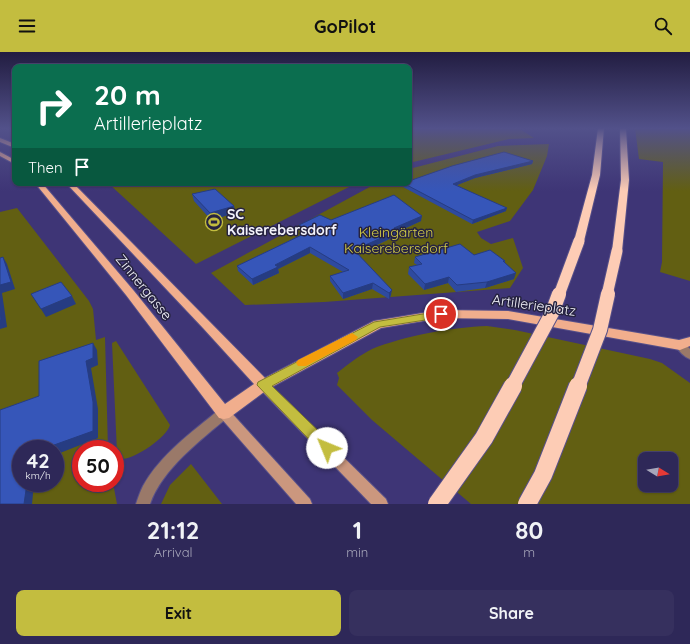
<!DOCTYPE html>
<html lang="en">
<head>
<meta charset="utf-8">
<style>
	:root { --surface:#2e2858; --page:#36305e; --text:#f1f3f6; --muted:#a7a6ba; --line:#49446e; --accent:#c3bd3f }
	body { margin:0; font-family:Quicksand,sans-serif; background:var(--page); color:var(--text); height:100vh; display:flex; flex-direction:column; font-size:15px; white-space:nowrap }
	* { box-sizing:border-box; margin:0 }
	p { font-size:13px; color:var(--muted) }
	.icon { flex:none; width:22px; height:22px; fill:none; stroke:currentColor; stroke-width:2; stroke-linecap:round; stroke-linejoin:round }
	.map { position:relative; height:452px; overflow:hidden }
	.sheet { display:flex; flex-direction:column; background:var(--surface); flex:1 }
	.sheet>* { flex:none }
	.hud { position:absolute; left:12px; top:12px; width:400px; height:122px; border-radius:8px; box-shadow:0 1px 3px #0004,0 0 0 1px var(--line); background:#0b6e4f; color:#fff; overflow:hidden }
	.needle { width:26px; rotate:101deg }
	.fabs { position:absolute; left:638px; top:400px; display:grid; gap:8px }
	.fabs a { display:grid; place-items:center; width:40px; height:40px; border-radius:8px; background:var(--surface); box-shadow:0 1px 3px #0004,0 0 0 1px var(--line); font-size:20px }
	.speed { position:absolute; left:12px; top:388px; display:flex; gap:8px; font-size:20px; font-weight:700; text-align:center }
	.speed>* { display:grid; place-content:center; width:52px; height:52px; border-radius:50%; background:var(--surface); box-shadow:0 1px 3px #0004,0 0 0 1px var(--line); line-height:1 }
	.speed small { font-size:10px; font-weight:400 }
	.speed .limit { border:6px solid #d22; background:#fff; color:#111 }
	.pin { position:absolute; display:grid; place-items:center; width:34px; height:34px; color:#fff; margin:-17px; border:2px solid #fff; border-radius:50%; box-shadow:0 1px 4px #0007 }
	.me { position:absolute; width:44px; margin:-22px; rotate:315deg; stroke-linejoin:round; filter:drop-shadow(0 0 3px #0008) }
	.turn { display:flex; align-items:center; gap:14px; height:84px; padding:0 16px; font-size:18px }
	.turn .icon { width:52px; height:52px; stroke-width:2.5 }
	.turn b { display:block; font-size:28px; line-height:34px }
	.then { display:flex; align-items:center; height:38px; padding:0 16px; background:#0003; gap:8px; font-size:15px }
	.eta { display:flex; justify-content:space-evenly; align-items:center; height:68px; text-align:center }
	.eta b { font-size:24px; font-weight:800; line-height:28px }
	.cta { display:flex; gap:8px; margin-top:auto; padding:8px 16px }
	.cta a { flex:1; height:46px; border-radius:8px; background:var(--accent); color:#111; font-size:16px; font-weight:800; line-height:46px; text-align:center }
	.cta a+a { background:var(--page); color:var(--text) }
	header { display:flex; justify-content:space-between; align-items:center; height:52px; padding:0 16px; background:var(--accent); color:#111; font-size:18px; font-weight:800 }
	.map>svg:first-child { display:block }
	.green { fill:#625f12; fill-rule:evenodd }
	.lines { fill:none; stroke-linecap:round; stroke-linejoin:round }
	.minor-casing { stroke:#575089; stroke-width:2 }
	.secondary-casing { stroke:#575089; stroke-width:2 }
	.primary-casing { stroke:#575089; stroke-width:2 }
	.motorway-casing { stroke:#575089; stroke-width:2 }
	.minor { fill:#9a7969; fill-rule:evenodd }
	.secondary { fill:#cb977e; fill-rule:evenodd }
	.primary { fill:#f1ae8d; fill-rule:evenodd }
	.motorway { fill:#fdccb5; fill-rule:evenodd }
	.motorway-bridge-far2-casing { stroke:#575089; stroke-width:13; stroke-linecap:butt }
	.motorway-bridge-far1-casing { stroke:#575089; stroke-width:16; stroke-linecap:butt }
	.motorway-bridge-casing { stroke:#575089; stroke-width:20; stroke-linecap:butt }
	.motorway-bridge-far2 { stroke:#fdccb5; stroke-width:11 }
	.motorway-bridge-far1 { stroke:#fdccb5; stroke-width:14 }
	.motorway-bridge { stroke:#fdccb5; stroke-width:18 }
	.wall { fill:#2e4a9f }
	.shaded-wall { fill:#263c82 }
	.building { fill:#3656b9; stroke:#263c82 }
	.route { fill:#c3bd3f; stroke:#7f7b29 }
	.slow { fill:#f59e0b }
	.labels { text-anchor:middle; stroke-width:3; stroke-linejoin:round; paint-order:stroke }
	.poi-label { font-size:14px; font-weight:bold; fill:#f3f3fb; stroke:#262340; text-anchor:start }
	.park-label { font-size:14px; fill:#d4ce47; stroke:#262340 }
	.street-label { font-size:14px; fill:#f3f3fb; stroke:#262340 }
</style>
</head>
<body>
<header><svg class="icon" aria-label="menu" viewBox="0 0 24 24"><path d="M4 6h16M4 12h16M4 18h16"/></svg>GoPilot<svg class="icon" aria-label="search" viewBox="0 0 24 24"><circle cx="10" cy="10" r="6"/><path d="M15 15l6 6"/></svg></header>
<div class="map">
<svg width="690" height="452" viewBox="0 0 690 452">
	<rect width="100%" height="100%" fill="#3e3576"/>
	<g class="green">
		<path d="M409,76H518L534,86L509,87L409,111Z"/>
		<path d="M635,76H690V229L660,220L662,210L663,110L639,107Z"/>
		<path d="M549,92L547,104L533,138L510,169L477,180L481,186L491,192L513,186L523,216L510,236L324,250L245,253L211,221L377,131H409V117L498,94Z"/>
		<path d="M108,131H357L196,212Z"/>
		<path d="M17,156L89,249L93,257L96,288L105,285L108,397H81V431H113L117,452H0V160ZM21,397H55V431H21Z"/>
		<path d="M487,274L515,278L650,307L662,311L690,331V452H471L372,368L337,333L339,326L337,321C347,313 360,303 372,297C404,284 453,275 487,274ZM645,407H671V433H645Z"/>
		<path d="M116,289L170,373C167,385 136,406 123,407L117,400L112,291Z"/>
		<path d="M191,412L222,452H161L170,433Z"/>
	</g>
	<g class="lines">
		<g class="minor-casing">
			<g id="minor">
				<path d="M680,289L683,290L690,297V307C684,305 678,298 675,293L677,290Z"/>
				<path d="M224,356L228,357L230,361L228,365C201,388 162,417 150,452H136C138,446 140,440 143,434C160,403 192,380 220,357Z"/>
			</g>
		</g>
		<g class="secondary-casing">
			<g id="secondary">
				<path d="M263,329L267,330L386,447L388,452H371L259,336L258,333L259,330Z"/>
				<path d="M224,356L228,357L310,447L312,452H296L220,365L218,361L220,357Z"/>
			</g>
		</g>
		<g class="primary-casing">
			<g id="primary">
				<path d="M0,86L15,92V96L0,90Z"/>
				<path d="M0,100L15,108V112L0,104Z"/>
				<path d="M35,131H42L134,239L225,352L254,332L203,276L66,131H73L265,326L374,269L441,258L508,259L679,288L690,285V294L680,298L508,267L441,266L381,276L268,337L229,366L224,367L219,366L126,243Z"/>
			</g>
		</g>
		<g class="motorway-casing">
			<g id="motorway">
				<path d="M598,76H604L600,123L584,189L579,192L574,189L592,123Z"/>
				<path d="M620,76H626L629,128L622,199L617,202L612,199L621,128Z"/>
			</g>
		</g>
		<use href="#minor" class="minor"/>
		<use href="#secondary" class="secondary"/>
		<use href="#primary" class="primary"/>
		<use href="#motorway" class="motorway"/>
		<g class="motorway-bridge-far2-casing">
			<g id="motorway-bridge-far2">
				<path d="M559,243L579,189"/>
				<path d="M607,243L617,199"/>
			</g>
		</g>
		<g class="motorway-bridge-far1-casing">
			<g id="motorway-bridge-far1">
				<path d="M512,335L552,261L559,242"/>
				<path d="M578,335L600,278L608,242"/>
			</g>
		</g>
		<g class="motorway-bridge-casing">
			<g id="motorway-bridge">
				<path d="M437,452L484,386L513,334"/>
				<path d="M527,452L543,423L578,334"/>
			</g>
		</g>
		<use href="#motorway-bridge-far2" class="motorway-bridge-far2"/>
		<use href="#motorway-bridge-far1" class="motorway-bridge-far1"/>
		<use href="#motorway-bridge" class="motorway-bridge"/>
	</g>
	<g class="wall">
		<path d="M533,109L532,112L475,126L457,133L506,159L472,172L403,135V131Z"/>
		<path d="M192,142L234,154L235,161L211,168L194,149Z"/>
		<path d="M331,168L421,169L397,180L396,184L358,202L391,243L389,247L372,237L343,247L330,229V224L343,220L310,201L278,217L279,221L253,233L238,219L237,214L305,181L299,178V173Z"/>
		<path d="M474,203L505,209V211L514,227L485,236L456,240L448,231L424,238L408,222L409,215L417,213L414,211L415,205Z"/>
	</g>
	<g class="shaded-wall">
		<path d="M533,109L532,112L475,126L452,135L453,132L475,123Z"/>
		<path d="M234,154L235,161L211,168L210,161Z"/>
		<path d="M507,156L506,159L472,172L473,168Z"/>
		<path d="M422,164L421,169L397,180L396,184L354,203V198L394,176Z"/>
		<path d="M310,195V201L278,217L279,221L253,233L252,227L275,213Z"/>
		<path d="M3,205L7,212L15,237L2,241L7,275L0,277V233Z"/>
		<path d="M516,221L514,227L485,236L487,230Z"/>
		<path d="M449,225L448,231L424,238L425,232Z"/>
		<path d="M373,231L372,237L343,247V241Z"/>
		<path d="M392,238L391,243L389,247V241Z"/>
		<path d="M72,244L76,252L46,265L41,257Z"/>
		<path d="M93,291L97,298L98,313L91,316L98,357V386L60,401V406L55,407V397H54V393Z"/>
		<path d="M27,431H34L32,452H24Z"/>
	</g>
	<g class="building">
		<path d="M504,100L533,109L475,123L453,132L507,156L473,168L403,131H409V129L452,114Z"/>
		<path d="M215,137L234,154L210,161L192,142Z"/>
		<path d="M394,143L422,164L394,176L397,179L354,198L392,238L389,241L373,231L343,241L330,224L349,218L310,195L275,213L278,215L252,227L237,214L310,179L299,173L320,163L331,168Z"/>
		<path d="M460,192L474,203L490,198L505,209H503L516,221L487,230L457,233L449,225L425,232L409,215L422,212L415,205Z"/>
		<path d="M3,205L11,230L0,233V206Z"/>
		<path d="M61,230L72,244L41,257L31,242Z"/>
		<path d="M0,257L1,268H0Z"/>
		<path d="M93,291V306L86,309L93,350V379L54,393V397H21V431H27L24,452H0V358L39,344V309Z"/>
	</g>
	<linearGradient id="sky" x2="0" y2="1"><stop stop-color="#221d41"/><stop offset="0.55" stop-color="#52518a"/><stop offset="1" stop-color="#52518a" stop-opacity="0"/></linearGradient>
	<rect width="690" height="139" fill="url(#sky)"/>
	<path class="route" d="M441,259L445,260L446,262L445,265L380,275L272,334L332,392L334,396L332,401L327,403L322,401L257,333L258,330L374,270Z"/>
	<path class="slow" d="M352,281L358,285L356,288L306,314H298L296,311L298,308Z"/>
	<defs>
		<g id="stadium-ring" transform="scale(0.9)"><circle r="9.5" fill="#262340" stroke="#c3bd3f" stroke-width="1.5"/><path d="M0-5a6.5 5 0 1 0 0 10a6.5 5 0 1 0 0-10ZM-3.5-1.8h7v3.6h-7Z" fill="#c3bd3f"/></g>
	</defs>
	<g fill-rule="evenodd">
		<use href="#stadium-ring" x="214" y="170"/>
	</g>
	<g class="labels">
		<g class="poi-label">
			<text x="227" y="167">SC<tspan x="227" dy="16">Kaiserebersdorf</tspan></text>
		</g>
		<g class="park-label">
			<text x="396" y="185">Kleingärten<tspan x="396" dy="16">Kaiserebersdorf</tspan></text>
		</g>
		<g class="street-label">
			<text transform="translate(144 235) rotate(51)" y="5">Zinnergasse</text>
			<text transform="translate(534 253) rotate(8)" y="5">Artillerieplatz</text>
		</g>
	</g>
</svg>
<div class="fabs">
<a><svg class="needle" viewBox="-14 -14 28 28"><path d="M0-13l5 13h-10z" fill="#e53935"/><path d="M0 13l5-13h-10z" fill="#a7a6ba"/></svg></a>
</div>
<div class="speed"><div>42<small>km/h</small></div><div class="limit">50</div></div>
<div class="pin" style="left:441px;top:262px;background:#d93025"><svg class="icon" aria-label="arrive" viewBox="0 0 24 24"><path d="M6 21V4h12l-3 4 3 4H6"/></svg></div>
<svg class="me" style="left:327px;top:396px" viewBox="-20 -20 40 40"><circle r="19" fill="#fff"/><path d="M0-13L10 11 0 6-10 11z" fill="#c3bd3f"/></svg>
<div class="hud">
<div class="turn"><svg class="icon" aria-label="right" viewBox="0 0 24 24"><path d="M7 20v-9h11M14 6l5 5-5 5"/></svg><div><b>20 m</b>Artillerieplatz</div></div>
<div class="then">Then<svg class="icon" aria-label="arrive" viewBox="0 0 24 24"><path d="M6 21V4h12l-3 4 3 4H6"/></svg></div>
</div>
</div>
<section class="sheet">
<div class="eta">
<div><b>21:12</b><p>Arrival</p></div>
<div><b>1</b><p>min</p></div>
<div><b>80</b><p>m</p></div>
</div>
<div class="cta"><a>Exit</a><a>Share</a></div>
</section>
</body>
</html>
